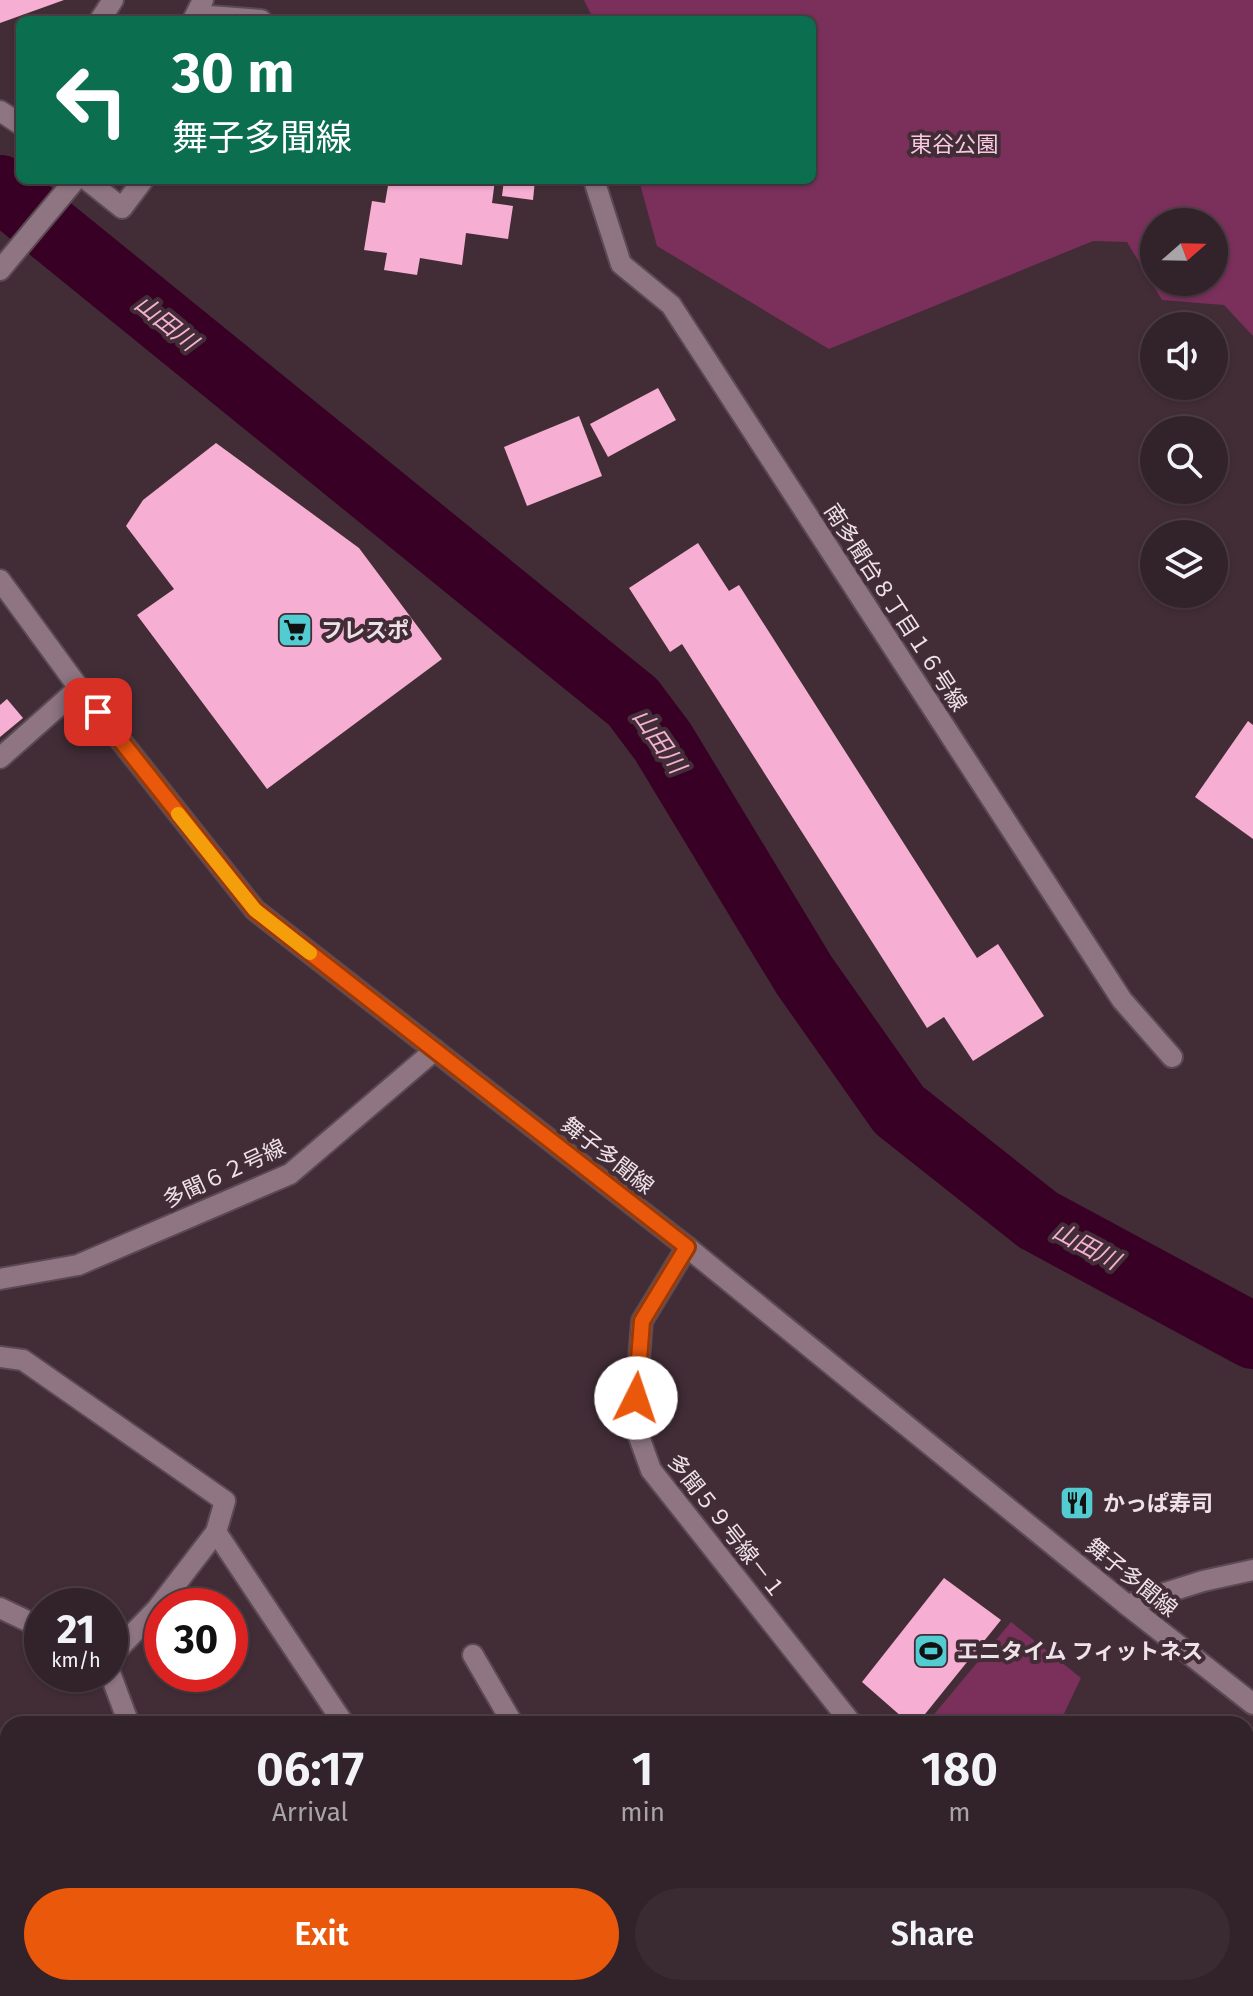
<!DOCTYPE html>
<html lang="en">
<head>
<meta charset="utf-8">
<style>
	:root { --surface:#322229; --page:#3a2a31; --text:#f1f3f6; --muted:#a8a4a8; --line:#4d3f46; --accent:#ea580c }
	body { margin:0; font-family:"Fira Sans","Noto Sans JP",sans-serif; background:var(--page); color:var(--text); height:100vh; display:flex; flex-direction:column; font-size:30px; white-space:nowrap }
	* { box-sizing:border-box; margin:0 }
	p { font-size:26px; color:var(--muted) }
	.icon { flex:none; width:44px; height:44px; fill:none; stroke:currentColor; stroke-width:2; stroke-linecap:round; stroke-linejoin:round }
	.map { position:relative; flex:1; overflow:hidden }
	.panel { position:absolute; left:0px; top:1716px; width:1254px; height:280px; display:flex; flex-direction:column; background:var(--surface); border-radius:24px 24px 0 0; box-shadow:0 2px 6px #0004,0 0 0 2px var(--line) }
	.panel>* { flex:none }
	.guide { position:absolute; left:16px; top:16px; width:800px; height:168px; border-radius:12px; box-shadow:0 2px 6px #0004,0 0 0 2px var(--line); background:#0b6e4f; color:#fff; overflow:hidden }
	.needle { width:52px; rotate:70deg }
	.controls { position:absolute; left:1140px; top:208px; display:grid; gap:16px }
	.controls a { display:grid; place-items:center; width:88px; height:88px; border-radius:50%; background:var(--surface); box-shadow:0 2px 6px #0004,0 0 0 2px var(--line); font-size:40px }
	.speed { position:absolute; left:24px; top:1588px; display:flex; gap:16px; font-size:40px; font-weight:700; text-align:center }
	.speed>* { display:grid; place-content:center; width:104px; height:104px; border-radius:50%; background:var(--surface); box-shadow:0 2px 6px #0004,0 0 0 2px var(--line); line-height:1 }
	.speed small { font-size:20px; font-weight:400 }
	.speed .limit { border:12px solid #d22; background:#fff; color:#111 }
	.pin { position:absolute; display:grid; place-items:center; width:68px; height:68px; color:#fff; margin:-34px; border-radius:16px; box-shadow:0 4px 12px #0006 }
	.me { position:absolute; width:88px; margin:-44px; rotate:4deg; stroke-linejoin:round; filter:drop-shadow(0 0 6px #0008) }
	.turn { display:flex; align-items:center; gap:28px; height:168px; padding:0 24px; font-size:36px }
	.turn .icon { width:104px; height:104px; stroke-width:2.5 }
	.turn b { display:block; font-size:56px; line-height:68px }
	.eta { display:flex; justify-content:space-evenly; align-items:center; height:136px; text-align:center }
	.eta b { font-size:48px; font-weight:600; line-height:56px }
	.button { display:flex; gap:16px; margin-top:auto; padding:16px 24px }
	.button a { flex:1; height:92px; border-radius:48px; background:var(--accent); color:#fff; font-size:32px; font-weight:600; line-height:92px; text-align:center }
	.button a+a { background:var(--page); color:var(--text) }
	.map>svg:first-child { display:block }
	.green { fill:#7a305b; fill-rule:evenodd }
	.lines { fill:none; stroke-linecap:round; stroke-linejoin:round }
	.river { stroke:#390025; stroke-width:66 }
	.building { fill:#f6aed3 }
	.minor-casing { stroke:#5b4a53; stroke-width:24 }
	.tertiary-casing { stroke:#5b4a53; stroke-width:24 }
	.minor { stroke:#8e7581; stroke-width:20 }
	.tertiary { stroke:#8e7581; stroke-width:20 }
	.route-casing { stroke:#983908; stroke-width:20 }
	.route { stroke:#ea580c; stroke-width:14 }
	.slow { stroke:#f59e0b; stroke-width:14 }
	.labels { text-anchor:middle; stroke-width:8; stroke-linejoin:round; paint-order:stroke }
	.park-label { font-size:22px; fill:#f8cae1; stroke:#422d37 }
	.street-label { font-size:22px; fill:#eee1e7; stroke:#422d37 }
	.poi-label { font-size:22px; font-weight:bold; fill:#eee1e7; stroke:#422d37; text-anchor:start }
	.water-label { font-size:24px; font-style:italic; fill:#f4b0d3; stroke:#422d37 }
</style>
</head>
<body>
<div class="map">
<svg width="1253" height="1996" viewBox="0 0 1253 1996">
	<rect width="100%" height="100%" fill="#422d37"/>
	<g class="green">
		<path d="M584,0H1253V336L1224,305L1162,300L1127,242L1093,241L829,349L657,246L639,180H812V20H594ZM1154,222H1214V282H1154Z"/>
		<path d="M1011,1622L1081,1678L1059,1724H926Z"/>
	</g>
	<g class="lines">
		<path class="river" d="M0,188L633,702L663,742L804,975L899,1110L1038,1220L1253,1336"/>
	</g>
	<g class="building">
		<path d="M0,0H64L0,23Z"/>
		<path d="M389,180H495L492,203L513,206L508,239L466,233L462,265L420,258L417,275L384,270L387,253L364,250L372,201L385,203Z"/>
		<path d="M504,180H535L533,200L502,196Z"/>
		<path d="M658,388L676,420L608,457L590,424Z"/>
		<path d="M579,416L602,476L527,506L504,447Z"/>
		<path d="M216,443L359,548L442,659L267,789L137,615L174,589L126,526L143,500Z"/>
		<path d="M698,543L729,591L739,585L977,958L998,944L1044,1016L973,1061L944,1017L927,1028L682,644L670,652L629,588Z"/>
		<path d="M7,699L23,718L0,737V705Z"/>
		<path d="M1248,721L1253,725V839L1195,797Z"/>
		<path d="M944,1578L1001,1620L917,1724H910L862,1682Z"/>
	</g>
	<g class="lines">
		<g class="minor-casing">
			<g id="minor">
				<path d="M196,15L261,20"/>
				<path d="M100,20L113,0"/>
				<path d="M0,111L20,124"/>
				<path d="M87,180L122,208L143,180"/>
				<path d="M594,180L621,264L671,305L1122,1000L1172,1057"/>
				<path d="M0,758L79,688"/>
				<path d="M687,1247L642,1321L634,1423L651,1470L852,1724"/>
				<path d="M0,1279L78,1265L290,1174L435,1050"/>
				<path d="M0,1357L23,1360L225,1501L216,1532L156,1610L110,1657"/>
				<path d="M216,1532L344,1724"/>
				<path d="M1127,1605L1203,1581L1253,1570"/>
				<path d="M0,1608L42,1628"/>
				<path d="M473,1655L513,1724"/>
				<path d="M110,1673L129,1724"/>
				<path d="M0,1808L8,1814"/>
				<path d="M69,1988L71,1996"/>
				<path d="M227,1988L230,1996"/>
				<path d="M1141,1988L1146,1996"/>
			</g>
		</g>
		<g class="tertiary-casing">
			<g id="tertiary">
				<path d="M193,20L203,0"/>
				<path d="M0,270L75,180"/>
				<path d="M0,580L79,688L255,910L687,1247L1127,1605L1253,1704"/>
			</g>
		</g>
		<use href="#minor" class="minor"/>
		<use href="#tertiary" class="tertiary"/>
	</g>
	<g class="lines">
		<g class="route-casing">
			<path id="route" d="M98,712L255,910L687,1247L642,1321L636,1398"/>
		</g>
		<use href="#route" class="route"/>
		<path class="slow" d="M178,814L255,910L310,953"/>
	</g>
	<defs>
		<g id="supermarket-square" transform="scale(1.8)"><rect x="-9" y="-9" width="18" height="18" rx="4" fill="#52ccd1" stroke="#422d37"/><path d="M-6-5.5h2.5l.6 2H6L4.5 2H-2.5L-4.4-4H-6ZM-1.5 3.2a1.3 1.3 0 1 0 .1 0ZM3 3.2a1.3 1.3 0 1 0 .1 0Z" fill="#111"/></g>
		<g id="restaurant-square" transform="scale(1.8)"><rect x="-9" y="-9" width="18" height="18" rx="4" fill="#52ccd1" stroke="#422d37"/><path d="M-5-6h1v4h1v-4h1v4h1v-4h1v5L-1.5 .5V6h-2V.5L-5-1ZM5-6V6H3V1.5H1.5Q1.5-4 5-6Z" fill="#111"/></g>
		<g id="stadium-square" transform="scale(1.8)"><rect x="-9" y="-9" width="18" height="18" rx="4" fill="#52ccd1" stroke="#422d37"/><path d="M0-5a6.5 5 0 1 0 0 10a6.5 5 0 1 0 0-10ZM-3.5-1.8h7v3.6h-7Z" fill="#111"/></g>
	</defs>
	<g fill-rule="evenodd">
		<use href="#supermarket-square" x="295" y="630"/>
		<use href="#restaurant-square" x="1077" y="1503"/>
		<use href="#stadium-square" x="931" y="1651"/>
	</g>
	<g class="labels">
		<g class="park-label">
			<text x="954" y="152">東谷公園</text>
		</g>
		<g class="street-label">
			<text transform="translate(896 607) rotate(57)" y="8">南多聞台８丁目１６号線</text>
			<text transform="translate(608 1155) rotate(38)" y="8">舞子多聞線</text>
			<text transform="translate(224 1173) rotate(-25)" y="8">多聞６２号線</text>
			<text transform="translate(727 1526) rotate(52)" y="8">多聞５９号線－１</text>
			<text transform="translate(1132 1577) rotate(39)" y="8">舞子多聞線</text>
		</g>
		<g class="poi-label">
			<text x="321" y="638">フレスポ</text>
			<text x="1103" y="1511">かっぱ寿司</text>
			<text x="957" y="1659">エニタイム フィットネス</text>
		</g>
		<g class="water-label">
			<text transform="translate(166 323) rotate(39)" y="8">山田川</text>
			<text transform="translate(659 741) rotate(55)" y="8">山田川</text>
			<text transform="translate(1086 1246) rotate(28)" y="8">山田川</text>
		</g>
	</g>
</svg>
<div class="controls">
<a><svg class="needle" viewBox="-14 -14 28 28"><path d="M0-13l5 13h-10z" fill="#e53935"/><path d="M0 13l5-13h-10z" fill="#a8a4a8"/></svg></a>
<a><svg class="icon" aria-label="sound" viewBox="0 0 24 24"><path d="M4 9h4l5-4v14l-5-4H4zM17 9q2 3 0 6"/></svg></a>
<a><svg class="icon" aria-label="search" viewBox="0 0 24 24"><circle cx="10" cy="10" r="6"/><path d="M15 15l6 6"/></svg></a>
<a><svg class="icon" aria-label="layers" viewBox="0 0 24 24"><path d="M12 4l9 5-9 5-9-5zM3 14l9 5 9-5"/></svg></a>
</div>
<div class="speed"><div>21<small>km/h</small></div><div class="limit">30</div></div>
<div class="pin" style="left:98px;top:712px;background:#d93025"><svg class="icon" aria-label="arrive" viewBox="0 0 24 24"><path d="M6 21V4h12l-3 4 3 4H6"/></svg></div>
<svg class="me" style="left:636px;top:1398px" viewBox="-20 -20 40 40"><circle r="19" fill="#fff"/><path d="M0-13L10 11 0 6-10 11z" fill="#ea580c"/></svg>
<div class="guide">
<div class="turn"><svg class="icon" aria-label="left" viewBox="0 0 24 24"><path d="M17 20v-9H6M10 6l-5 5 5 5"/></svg><div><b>30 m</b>舞子多聞線</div></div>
</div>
<section class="panel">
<div class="eta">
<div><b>06:17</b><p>Arrival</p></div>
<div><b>1</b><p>min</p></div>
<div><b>180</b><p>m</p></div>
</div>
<div class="button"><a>Exit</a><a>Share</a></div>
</section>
</div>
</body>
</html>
